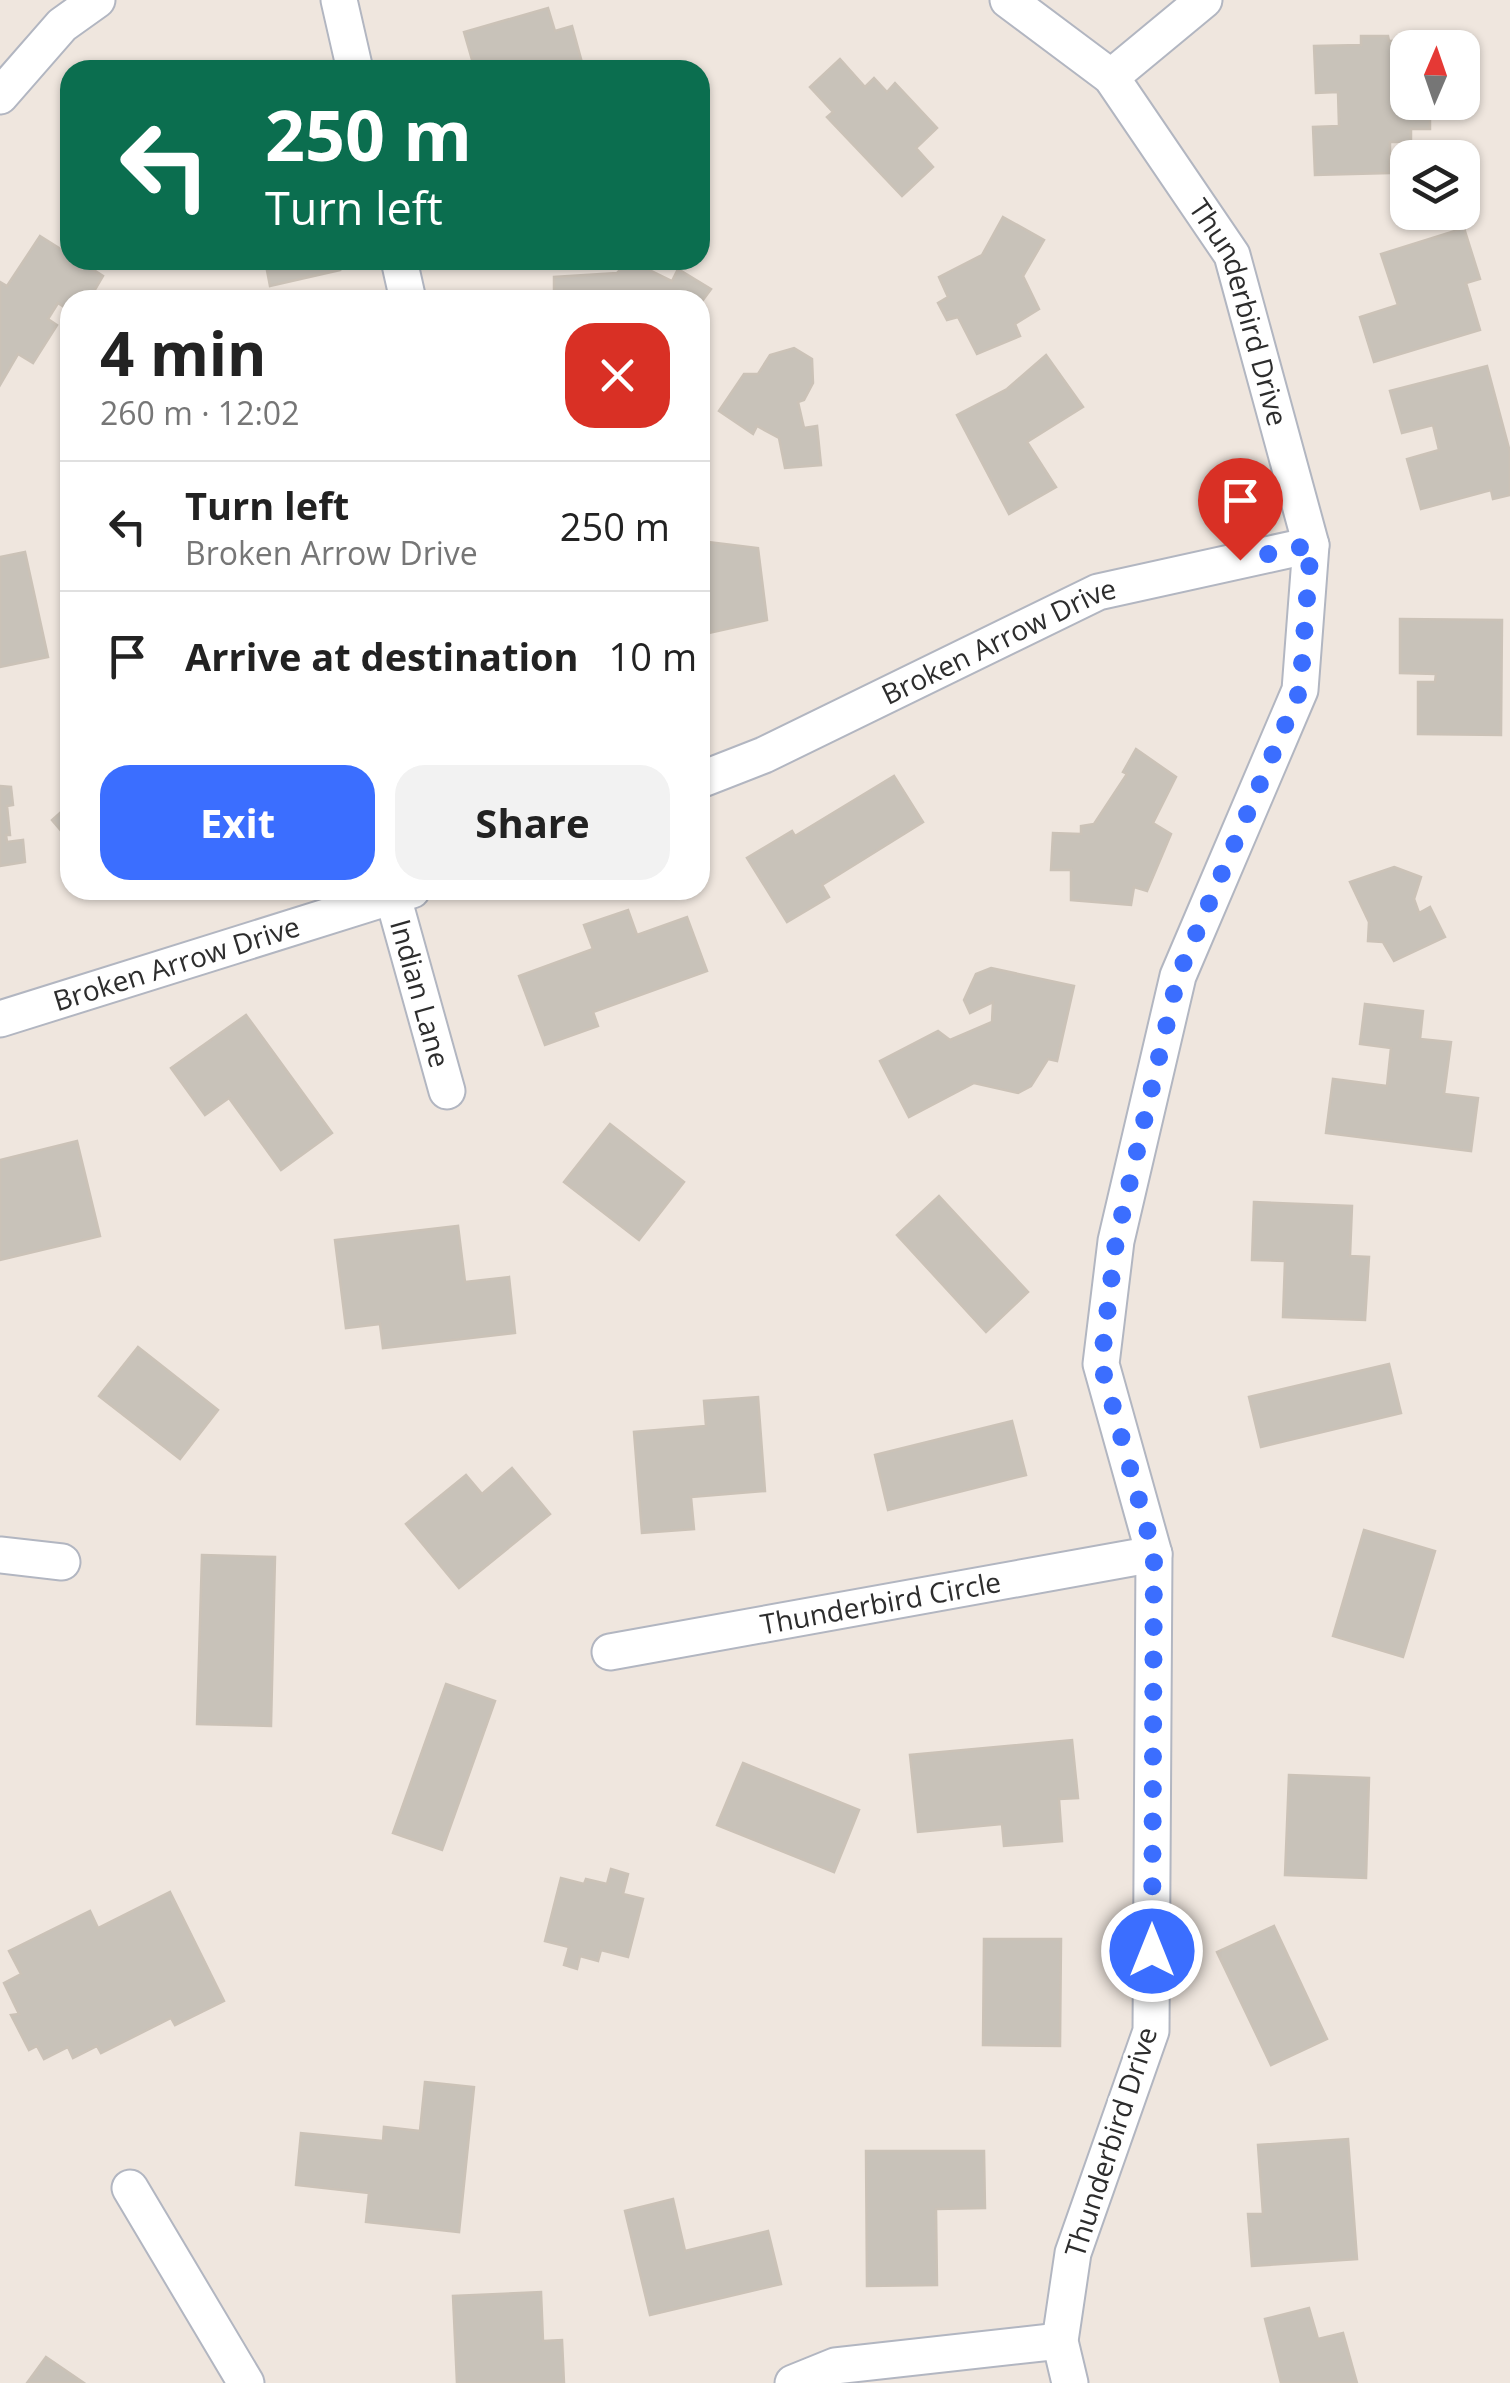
<!DOCTYPE html>
<html lang="en">
<head>
<meta charset="utf-8">
<style>
	:root { --surface:#fff; --page:#f2f2f2; --text:#222; --muted:#767676; --line:#e0e0e0; --accent:#3b6eff }
	body { margin:0; font-family:"Open Sans",sans-serif; background:var(--page); color:var(--text); height:100vh; display:flex; flex-direction:column; font-size:38px; white-space:nowrap }
	* { box-sizing:border-box; margin:0 }
	p { font-size:32px; color:var(--muted) }
	.icon { flex:none; width:55px; height:55px; fill:none; stroke:currentColor; stroke-width:2; stroke-linecap:round; stroke-linejoin:round }
	.map { position:relative; flex:1; overflow:hidden }
	.side { position:absolute; left:60px; top:290px; width:650px; height:610px; display:flex; flex-direction:column; background:var(--surface); border-radius:30px; box-shadow:0 2px 8px #0004 }
	.side>* { flex:none }
	.guide { position:absolute; left:60px; top:60px; width:650px; height:210px; border-radius:30px; box-shadow:0 2px 8px #0004; background:#0b6e4f; color:#fff; overflow:hidden }
	.needle { width:65px; rotate:2deg }
	.tools { position:absolute; left:1390px; top:30px; display:grid; gap:20px }
	.tools a { display:grid; place-items:center; width:90px; height:90px; border-radius:20px; background:var(--surface); box-shadow:0 2px 8px #0004; font-size:50px }
	.pin { position:absolute; display:grid; place-items:center; width:85px; height:85px; color:#fff; margin:-102px -42px; border-radius:50% 50% 50% 0; rotate:-45deg; box-shadow:0 0 10px #0007 }
	.pin .icon { rotate:45deg }
	.me { position:absolute; width:110px; margin:-55px; rotate:0deg; stroke-linejoin:round; filter:drop-shadow(0 0 8px #0008) }
	.turn { display:flex; align-items:center; gap:35px; height:210px; padding:0 40px; font-size:45px }
	.turn .icon { width:130px; height:130px; stroke-width:2.5 }
	.turn b { display:block; font-size:70px; line-height:85px }
	.round { display:grid; place-items:center; flex:none; width:105px; height:105px; border-radius:30px; background:var(--page) }
	.head { display:flex; align-items:center; justify-content:space-between; height:170px; padding:0 40px }
	h1 { font-size:60px; font-weight:700; line-height:75px }
	.cta { display:flex; gap:20px; margin-top:auto; padding:20px 40px }
	.cta a { flex:1; height:115px; border-radius:30px; background:var(--accent); color:#fff; font-size:40px; font-weight:700; line-height:115px; text-align:center }
	.cta a+a { background:var(--page); color:var(--text) }
	ul { padding:0; list-style:none }
	li { display:flex; align-items:center; gap:30px; height:130px; padding:0 40px; border-top:2px solid var(--line) }
	li div { flex:1 }
	li b { display:block; font-size:38px }
	li em { font-style:normal }
	.map>svg:first-child { display:block }
	.building { fill:#c8c2b9; stroke:#cbc2b7; stroke-width:2.5 }
	.lines { fill:none; stroke-linecap:round; stroke-linejoin:round }
	.minor-casing { stroke:#b2b6c1; stroke-width:39 }
	.minor { stroke:#fff; stroke-width:35 }
	.route { stroke:#3b6eff; stroke-width:18; stroke-dasharray:0 32.4 }
	.labels { text-anchor:middle; stroke-width:9; stroke-linejoin:round; paint-order:stroke }
	.street-label { font-size:28px; fill:#2d2d2d; stroke:#fff }
</style>
</head>
<body>
<div class="map">
<svg width="1510" height="2383" viewBox="0 0 1510 2383">
	<rect width="100%" height="100%" fill="#efe6de"/>
	<g class="building">
		<path d="M548,8L555,31L572,26L584,70H475L464,32Z"/>
		<path d="M1361,36H1388L1389,41L1436,40V48H1408V102H1430V129H1411V142H1390V173L1315,175L1313,127L1339,126L1338,92L1316,93L1314,46L1361,45Z"/>
		<path d="M840,59L865,87L874,78L887,92L895,83L937,128L916,148L933,167L902,196L827,117L833,112L810,87Z"/>
		<path d="M1003,217L1044,240L1023,276L1039,309L1015,324L1020,336L977,354L958,317L947,320L938,303L948,297L939,277L982,255Z"/>
		<path d="M1464,228L1480,279L1466,283L1480,330L1374,362L1360,317L1398,305L1381,254Z"/>
		<path d="M40,236L70,255V260H78L103,276L89,300H70V311L58,303L48,319L57,325L33,363L18,354L0,385V282L7,286Z"/>
		<path d="M265,260H337L340,270L270,286Z"/>
		<path d="M629,260L672,281L678,269L711,289L700,304V300H554V277L617,273Z"/>
		<path d="M794,348L812,359L813,383L804,400L798,402L804,428L817,426L821,465L785,468L779,438L757,426L753,434L719,411L744,374H758L770,355Z"/>
		<path d="M1046,355L1083,407L1027,442L1056,487L1009,514L957,415L1007,389Z"/>
		<path d="M1487,366L1510,452V495L1493,499L1491,490L1421,509L1407,459L1439,450L1433,425L1402,433L1390,391Z"/>
		<path d="M700,541L758,548L767,620L700,635Z"/>
		<path d="M25,552L48,657L0,667V557Z"/>
		<path d="M1400,619L1502,620L1501,735L1418,734V682H1435L1436,674L1400,673Z"/>
		<path d="M1136,749L1176,777L1153,823L1171,834L1147,891L1134,887L1131,905L1071,900V870H1051L1053,833L1081,834V826L1094,824L1127,774L1123,772Z"/>
		<path d="M894,776L923,822L822,885L829,897L787,922L747,858L792,831L795,836Z"/>
		<path d="M0,786L11,787L13,805L7,806L10,835H6L7,842L23,840L25,862L0,866Z"/>
		<path d="M70,804V841L52,820Z"/>
		<path d="M1394,867L1421,877L1414,899L1419,913L1430,907L1445,937L1394,961L1383,942L1368,941L1369,922L1350,882Z"/>
		<path d="M628,910L637,935L687,917L707,971L593,1012L598,1026L545,1045L519,976L593,949L584,925Z"/>
		<path d="M991,968L1074,986L1057,1061L1048,1059L1031,1086L1018,1093L974,1083L909,1117L880,1061L938,1031L950,1040L992,1022L993,1002L970,1013L964,1000L976,974Z"/>
		<path d="M1365,1004L1423,1011L1420,1039L1451,1042L1444,1094L1478,1098L1471,1151L1326,1133L1333,1079L1387,1086L1391,1048L1360,1044Z"/>
		<path d="M246,1015L332,1133L281,1170L229,1098L205,1115L171,1068Z"/>
		<path d="M610,1124L684,1182L639,1240L564,1182Z"/>
		<path d="M77,1141L100,1236L0,1260V1160Z"/>
		<path d="M939,1196L1028,1292L986,1332L897,1235Z"/>
		<path d="M1254,1202L1352,1206L1350,1256L1369,1257L1365,1320L1283,1317L1285,1261L1252,1260Z"/>
		<path d="M458,1226L465,1282L509,1277L515,1333L383,1348L380,1324L346,1328L335,1240Z"/>
		<path d="M138,1347L218,1410L180,1459L99,1396Z"/>
		<path d="M1389,1364L1401,1413L1261,1447L1249,1397Z"/>
		<path d="M758,1397L765,1491L691,1497L694,1529L642,1533L634,1432L706,1426L704,1401Z"/>
		<path d="M1012,1421L1026,1475L888,1510L875,1455Z"/>
		<path d="M512,1468L550,1514L459,1588L406,1524L466,1475L482,1494Z"/>
		<path d="M1364,1530L1435,1551L1403,1657L1333,1636Z"/>
		<path d="M202,1555L275,1557L271,1726L197,1724Z"/>
		<path d="M446,1684L495,1701L442,1850L393,1833Z"/>
		<path d="M1072,1740L1078,1798L1059,1799L1062,1841L1004,1846L1002,1824L918,1832L910,1755Z"/>
		<path d="M743,1763L859,1810L834,1872L717,1825Z"/>
		<path d="M1289,1775L1369,1778L1366,1878L1285,1875Z"/>
		<path d="M611,1869L628,1874L623,1894L643,1899L628,1957L601,1950L598,1961L580,1956L577,1969L564,1965L569,1947L545,1941L561,1878L584,1884L586,1879L607,1884Z"/>
		<path d="M170,1892L224,2001L175,2025L171,2018L101,2053L97,2046L73,2058L68,2047L44,2059L37,2046L29,2050L11,2015L19,2014L4,1983L21,1974L9,1951L90,1911L98,1928Z"/>
		<path d="M1274,1926L1327,2039L1271,2065L1217,1952Z"/>
		<path d="M984,1939H1061L1060,2046L983,2045Z"/>
		<path d="M425,2082L474,2087L459,2232L366,2222L369,2193L296,2185L301,2133L383,2141L384,2127L420,2131Z"/>
		<path d="M1348,2139L1357,2259L1252,2266L1248,2214H1263L1258,2145Z"/>
		<path d="M866,2151H984L985,2208L936,2209L937,2285L867,2286Z"/>
		<path d="M673,2199L685,2251L768,2231L781,2284L650,2315L625,2211Z"/>
		<path d="M541,2292L543,2341L562,2340L564,2383H457L453,2296Z"/>
		<path d="M1309,2308L1318,2339L1343,2333L1357,2383H1281L1265,2319Z"/>
		<path d="M46,2357L84,2383H27Z"/>
	</g>
	<g class="lines">
		<g class="minor-casing">
			<g id="minor">
				<path d="M339,0L355,70"/>
				<path id="s1" d="M1008,0L1111,77L1232,255L1311,545L1300,690L1178,976L1116,1241L1101,1364L1154,1554L1151,2031L1073,2253L1060,2341L1070,2383"/>
				<path d="M1111,77L1204,0"/>
				<path d="M0,96L62,25L97,0"/>
				<path d="M399,260L408,300"/>
				<path id="s2" d="M700,780L764,755L1098,592L1311,545"/>
				<path id="s3" d="M393,897L447,1091"/>
				<path id="s4" d="M0,1019L412,890"/>
				<path d="M0,1555L62,1562"/>
				<path id="s5" d="M610,1652L1154,1554"/>
				<path d="M130,2188L246,2383"/>
				<path d="M793,2383L835,2366L1060,2341"/>
			</g>
		</g>
		<use href="#minor" class="minor"/>
	</g>
	<g class="lines">
		<path class="route" d="M1152,1951L1154,1554L1101,1364L1116,1241L1178,976L1300,690L1311,545L1240,560"/>
	</g>
	<g class="labels">
		<g class="street-label">
			<text dy="10" stroke="none"><textPath href="#s1" startOffset="400">Thunderbird Drive</textPath></text>
			<text dy="10" stroke="none"><textPath href="#s2" startOffset="330">Broken Arrow Drive</textPath></text>
			<text dy="10" stroke="none"><textPath href="#s4" startOffset="185">Broken Arrow Drive</textPath></text>
			<text dy="10" stroke="none"><textPath href="#s3" startOffset="100">Indian Lane</textPath></text>
			<text dy="10" stroke="none"><textPath href="#s5" startOffset="275">Thunderbird Circle</textPath></text>
			<text transform="translate(1111 2142) rotate(-72)" y="10">Thunderbird Drive</text>
		</g>
	</g>
</svg>
<div class="tools">
<a><svg class="needle" viewBox="-14 -14 28 28"><path d="M0-13l5 13h-10z" fill="#e53935"/><path d="M0 13l5-13h-10z" fill="#767676"/></svg></a>
<a><svg class="icon" aria-label="layers" viewBox="0 0 24 24"><path d="M12 4l9 5-9 5-9-5zM3 14l9 5 9-5"/></svg></a>
</div>
<div class="pin" style="left:1240px;top:560px;background:#d93025"><svg class="icon" aria-label="arrive" viewBox="0 0 24 24"><path d="M6 21V4h12l-3 4 3 4H6"/></svg></div>
<svg class="me" style="left:1152px;top:1951px" viewBox="-20 -20 40 40"><circle r="17" fill="#3b6eff" stroke="#fff" stroke-width="3"/><path d="M0-11L8 9 0 5-8 9z" fill="#fff"/></svg>
<div class="guide">
<div class="turn"><svg class="icon" aria-label="left" viewBox="0 0 24 24"><path d="M17 20v-9H6M10 6l-5 5 5 5"/></svg><div><b>250 m</b>Turn left</div></div>
</div>
<section class="side">
<div class="head"><div><h1>4 min</h1><p>260 m · 12:02</p></div><a class="round" style="background:#d93025;color:#fff"><svg class="icon" aria-label="close" viewBox="0 0 24 24"><path d="M6 6l12 12M18 6L6 18"/></svg></a></div>
<ul>
<li><svg class="icon" aria-label="left" viewBox="0 0 24 24"><path d="M17 20v-9H6M10 6l-5 5 5 5"/></svg><div><b>Turn left</b><p>Broken Arrow Drive</p></div><em>250 m</em></li>
<li><svg class="icon" aria-label="arrive" viewBox="0 0 24 24"><path d="M6 21V4h12l-3 4 3 4H6"/></svg><div><b>Arrive at destination</b></div><em>10 m</em></li>
</ul>
<div class="cta"><a>Exit</a><a>Share</a></div>
</section>
</div>
</body>
</html>
